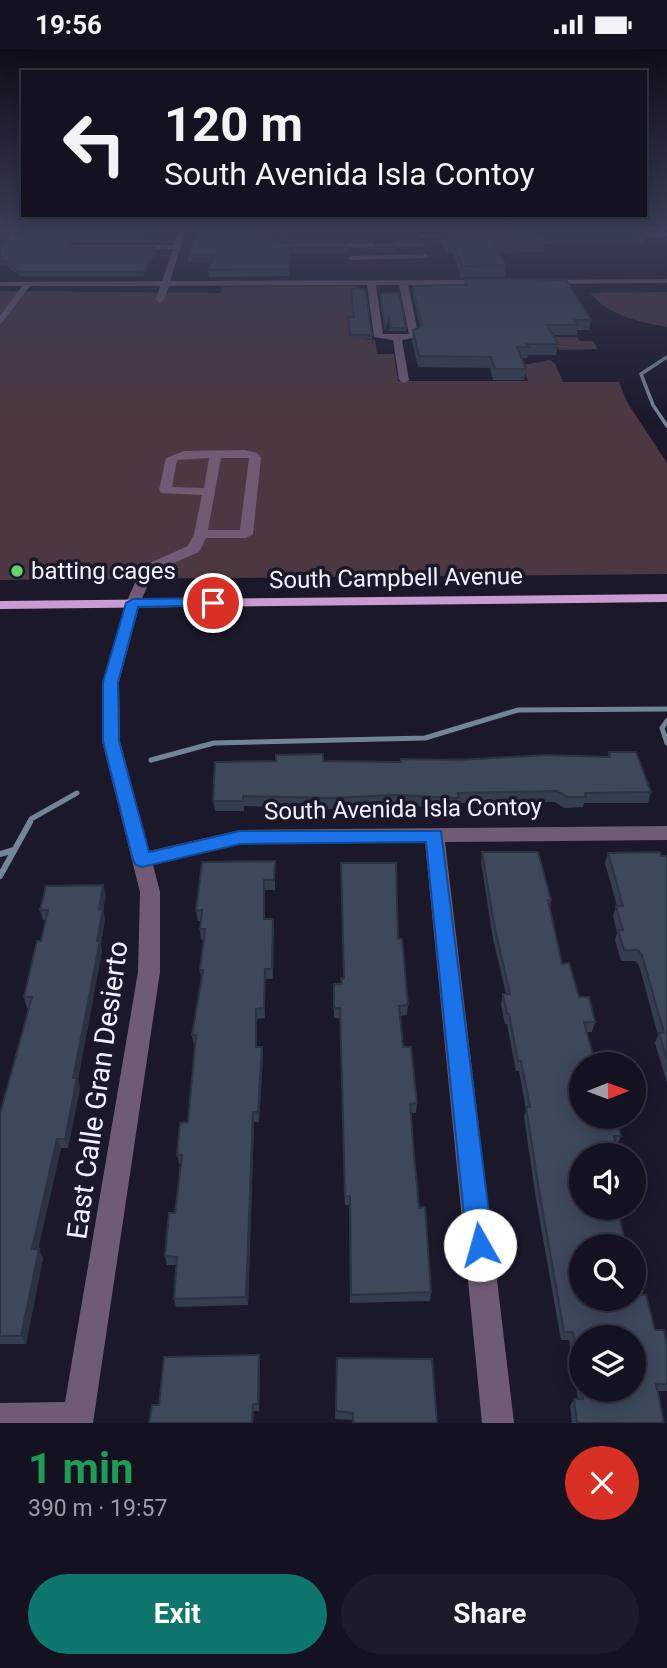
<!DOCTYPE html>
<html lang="en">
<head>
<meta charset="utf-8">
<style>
	:root { --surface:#141220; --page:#1d1b29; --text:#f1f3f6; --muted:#9d9ea5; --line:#33323e; --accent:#0f766e }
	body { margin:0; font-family:Roboto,sans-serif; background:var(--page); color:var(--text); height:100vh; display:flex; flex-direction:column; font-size:26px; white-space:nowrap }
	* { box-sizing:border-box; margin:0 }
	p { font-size:23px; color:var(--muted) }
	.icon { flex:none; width:38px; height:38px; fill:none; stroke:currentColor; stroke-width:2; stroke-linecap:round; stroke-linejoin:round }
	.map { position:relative; height:1374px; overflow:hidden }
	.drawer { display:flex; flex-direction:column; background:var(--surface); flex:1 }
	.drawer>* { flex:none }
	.guide { position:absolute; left:21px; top:21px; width:626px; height:147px; border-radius:0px; box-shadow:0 4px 18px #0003,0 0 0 2px var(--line); background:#141220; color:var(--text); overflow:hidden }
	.needle { width:46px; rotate:89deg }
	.buttons { position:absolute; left:569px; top:1003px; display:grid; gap:14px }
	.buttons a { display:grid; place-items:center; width:77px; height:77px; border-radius:50%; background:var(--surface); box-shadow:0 4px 18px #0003,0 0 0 2px var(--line); font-size:35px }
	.pin { position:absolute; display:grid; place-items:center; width:60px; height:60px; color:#fff; margin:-30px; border:4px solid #fff; border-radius:50%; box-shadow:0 2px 7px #0007 }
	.me { position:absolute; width:77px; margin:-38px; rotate:353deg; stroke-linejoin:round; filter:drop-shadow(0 0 5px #0008) }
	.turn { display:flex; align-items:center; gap:24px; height:147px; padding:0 28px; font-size:32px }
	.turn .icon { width:91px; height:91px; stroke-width:2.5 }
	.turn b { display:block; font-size:49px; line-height:60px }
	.round { display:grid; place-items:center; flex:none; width:74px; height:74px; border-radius:37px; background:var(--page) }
	.overview { display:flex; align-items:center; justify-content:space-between; height:119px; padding:0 28px }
	h1 { font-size:42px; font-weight:700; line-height:52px; color:#1e9e55 }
	.action { display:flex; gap:14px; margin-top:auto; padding:14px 28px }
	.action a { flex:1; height:80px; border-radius:42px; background:var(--accent); color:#fff; font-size:28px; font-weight:700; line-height:80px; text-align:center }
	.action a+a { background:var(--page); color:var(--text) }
	.status { display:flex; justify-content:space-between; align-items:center; height:49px; padding:0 35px; background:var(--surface); direction:ltr }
	.status svg { height:19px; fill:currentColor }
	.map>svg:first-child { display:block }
	.green { fill:#4c3842 }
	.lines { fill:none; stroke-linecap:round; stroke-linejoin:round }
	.stream-far2 { stroke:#708697; stroke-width:3.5 }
	.stream-far1 { stroke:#708697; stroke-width:5 }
	.stream { stroke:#708697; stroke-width:6 }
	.minor { fill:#705b75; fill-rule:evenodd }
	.major { fill:#c89bd2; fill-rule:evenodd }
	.wall { fill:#343e4e }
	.shaded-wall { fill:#2b3240 }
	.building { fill:#3d485b; stroke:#2b3240; stroke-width:2 }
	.route { fill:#1a73e8; stroke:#114b97; stroke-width:2 }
	.poi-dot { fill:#64d468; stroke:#1b182a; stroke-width:2.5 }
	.labels { text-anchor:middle; stroke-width:7; stroke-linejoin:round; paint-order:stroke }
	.poi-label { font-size:24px; fill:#f1f0fd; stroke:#1b182a; text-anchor:start }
	.street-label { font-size:24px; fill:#f1f0fd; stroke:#1b182a }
	.near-street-label { font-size:28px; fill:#f1f0fd; stroke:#1b182a }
</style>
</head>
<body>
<div class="status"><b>19:56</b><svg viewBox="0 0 49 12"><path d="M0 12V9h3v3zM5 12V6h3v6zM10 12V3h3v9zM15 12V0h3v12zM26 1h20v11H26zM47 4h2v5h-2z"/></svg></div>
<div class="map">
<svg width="667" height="1374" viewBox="0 0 667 1374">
	<rect width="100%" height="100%" fill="#1b182a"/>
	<g class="green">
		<path d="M356,237L362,290L375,291L377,305H394L398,332H528L522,316L550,311L555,315L563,333H619L627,353L667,414V525L0,531V242L220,244L222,238Z"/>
		<path d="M667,243V278C639,273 609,267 590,244Z"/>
		<path d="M554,288H577L580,292H593L598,300L559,301Z"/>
	</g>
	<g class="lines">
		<path class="stream-far2" d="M667,308L641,325L653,356L667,377"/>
		<g class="stream-far1">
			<path d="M667,672L662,679L667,694"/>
			<path d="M151,711L214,694L425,689L518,661L667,660"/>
			<path d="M29,774L31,770L77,744"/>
		</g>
		<g class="stream">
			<path d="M0,805L14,801"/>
			<path d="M0,827L30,773"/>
		</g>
		<g class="minor">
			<path d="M14,181H21L10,196H4Z"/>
			<path d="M179,181H186L170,232L489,231L493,233L489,235L408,236L419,288L402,291L409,331L404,334L399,331L393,291L374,288L367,236L169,237L164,251L160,254L156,251L160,237H30L0,276V267L22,237H0V233L162,232L173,200H74L70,198L74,196H174ZM376,236H399L409,285H383Z"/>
			<path d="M623,184H667V188H620Z"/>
			<path d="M420,185H462L466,187L417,189Z"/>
			<path d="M423,193L426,197L325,198L321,196L325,194Z"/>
			<path d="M426,205L429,209L351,211L347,209L351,207Z"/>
			<path d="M667,230V234L545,235L541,233L545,231Z"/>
			<path d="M245,401L257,404L261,409L253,485L246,489H206L199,503L162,519L151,529L140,554L119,633L120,692L149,802L240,781L667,777V791L445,793L514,1374H482L425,793L240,795L153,816L160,843V923L93,1374H0V1354L65,1353L138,923L140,843L102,692L103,633L126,554L138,527L152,513L188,497L194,485L202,446L161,444L159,441L166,409L184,402ZM209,409L204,439L172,438L177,411ZM221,409H249L240,481H208Z"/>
		</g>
		<path class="major" d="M667,545V553L0,560V552Z"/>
	</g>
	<g class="wall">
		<path d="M0,181L5,193H11L18,181H149L147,185H163L160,193H74L70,196L73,198H156L157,203L143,227H20L6,216L0,217Z"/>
		<path d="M199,181L402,184L401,191L280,192L279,193L281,194H347L348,204H290L289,227L209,228L208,221L211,214L188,213V206Z"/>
		<path d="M437,181H644L646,183L644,194L544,195L543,203L499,204L506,216L505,228H461L453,204H447L440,192L441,182Z"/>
		<path d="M375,194L396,198V203L376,204Z"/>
		<path d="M465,229L591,271L589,281H577V286H553L558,295L556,306H528L527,309H521L526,320L524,331H493L490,319L418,318L412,292L413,281L420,278L413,246V237L464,236Z"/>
		<path d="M380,244L406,279V282H390L389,272L385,282Z"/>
		<path d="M348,268L372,286V290H350Z"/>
		<path d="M609,703L651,743L648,754H584L583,758L564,759L555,753L458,754V760L394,756L332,760L244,757V762H215L213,752L323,712L401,713L459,711L608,708Z"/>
		<path d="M482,803L551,851L550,859L562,915L579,948L595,973L592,983H587L581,1015L621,1087L617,1096L581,1106L637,1240L641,1246L655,1281L667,1297V1342H658L664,1374H572L570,1357L574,1350H578L569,1291H561L536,1150L524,1068L526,1061L519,1022H516L507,975H505L501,955L503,945H506L493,890L481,813Z"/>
		<path d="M608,804L667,807V1034L655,994L658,986L639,916L635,912H621L615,891L617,884L613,867L616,857H617L605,814Z"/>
		<path d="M275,823V841H265V870H273V930H265V969L257,970V998H262L263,1008L259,1073H254L248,1256L176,1258L174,1250L177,1216H167L165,1207L175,1164L180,1115H179L177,1106L188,1073L195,996H194L192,986L201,930L200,921L204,891H201L200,880L201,872H198L196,862Z"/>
		<path d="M106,846L103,861L105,870L101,895L102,902L78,1030L80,1039L68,1099H61L38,1200L43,1209L26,1295H0V1065L29,958L27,959L24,948L41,892L46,871H43L40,861Z"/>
		<path d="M398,890L408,956L407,966L400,967L403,998L417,1054L416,1064H411L414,1105L419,1159L431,1243L430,1252L350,1254L349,1156H345L340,969H334V935H341V929H344Z"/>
		<path d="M259,1306L260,1314L259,1362H254L253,1374H149L159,1356Z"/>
		<path d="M337,1309L432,1310L353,1371L335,1370Z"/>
	</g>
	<g class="shaded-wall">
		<path d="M8,181H11L2,198L1,194Z"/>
		<path d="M280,185V192L275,197L274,191Z"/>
		<path d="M73,189L74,193L68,197L67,193Z"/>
		<path d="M156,198L157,203L143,227V223Z"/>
		<path d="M103,836L106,846L103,861L105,870L101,895L102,902L78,1030L80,1039L68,1099L65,1090L73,1029L97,892L99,860Z"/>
		<path d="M273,870L274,880L273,930L272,920Z"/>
		<path d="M265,920V969L264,959Z"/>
		<path d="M256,960L257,970V1008L256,998Z"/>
		<path d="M262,998L263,1008L259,1073L258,1063Z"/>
		<path d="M253,1063L254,1073L248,1256L246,1248Z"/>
		<path d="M57,1090L61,1099L36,1209L32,1200Z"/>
		<path d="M39,1200L43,1209L26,1295L21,1287Z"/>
		<path d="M259,1306L260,1314L259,1362L258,1355Z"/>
		<path d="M253,1355L254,1362L253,1374H252Z"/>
	</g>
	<g class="building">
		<path d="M0,181H8L1,194L11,193L18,181H146L144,186L163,181L160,189H73L67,193L73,198H156L143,223H19L5,212H0Z"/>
		<path d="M199,181H401L402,184L280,185L274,191L281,194H347L348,198H290L289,220L208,221L214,207L188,206Z"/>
		<path d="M441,181H644L646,183L540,184L545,192L492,193L506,216L462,217L454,192L448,193Z"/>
		<path d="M375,194H395L396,198H376Z"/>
		<path d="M465,229L566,231L591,271H575L578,276H547L558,295H527L529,298H517L526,320H495L491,308L419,307L413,281L422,277L413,237L467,236Z"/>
		<path d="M351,240H365L372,286H350L348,268H354Z"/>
		<path d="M380,244H399L406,279H391L389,269L385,279Z"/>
		<path d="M609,703H636L651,743L585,744L586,748H567L557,742L458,744L459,749L395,746L332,749L243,747V752H213L215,713L276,712V706L323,705V712L401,713V710L459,711L546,706L610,708Z"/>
		<path d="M482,803H538L551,851H548L562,915L569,914L579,948H589L595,973H584L594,1010H597L598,1015H581V1068H615L621,1087H614L618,1106H581V1158H617L626,1197H581V1250H634V1227L637,1240H640L641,1246H646L655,1281H664L667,1297V1335H656L664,1374H577L574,1350H583L581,1340H634V1288H581V1338L573,1283H564L539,1141L526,1058H530L521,1012H518L509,965H507L503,945H510L495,880Z"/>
		<path d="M660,803L661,807H667V1011L659,984H664L642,906L638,901H624L618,881H623L616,857H623L608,804Z"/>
		<path d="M275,812L274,831H264V870H273L272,920H265L264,959L256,960V998H262L258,1063H253L246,1248L174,1250L177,1208L165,1207L169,1164H175L182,1106H177L180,1074L188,1073L196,986H192L203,921H200L205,880H200L202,861L196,862L202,813Z"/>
		<path d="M341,814H396L398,890H402L408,956L399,957L403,998H411L417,1054L410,1055L414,1105L419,1159L425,1158L431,1243L351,1246L350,1147H345L340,959H334V935H342L341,929H344Z"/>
		<path d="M103,836L99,860H103L97,892H100L73,1029H77L65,1090H57L32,1200H39L21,1287H0V1065L32,948H24L37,892H41L48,861H40L46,837Z"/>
		<path d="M259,1306L258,1355H253L252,1374H149L152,1356H159L164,1308Z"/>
		<path d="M337,1309L432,1310L437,1374H353V1364L336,1362Z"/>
	</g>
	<linearGradient id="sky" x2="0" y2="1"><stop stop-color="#0f0d17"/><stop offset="0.48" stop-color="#393d55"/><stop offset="1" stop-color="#393d55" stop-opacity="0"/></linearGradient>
	<rect width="667" height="374" fill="url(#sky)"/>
	<path class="route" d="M213,549L218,551V556L138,558L118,633L119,692L149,803L240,782H441L493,1196L489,1205L480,1209L471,1205L467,1196L426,793L240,795L142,818L136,816L133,811L103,692V633L126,554L133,550Z"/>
	<circle class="poi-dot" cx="17" cy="522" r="7"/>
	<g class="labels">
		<g class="poi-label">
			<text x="31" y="530">batting cages</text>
		</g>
		<g class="street-label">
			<text transform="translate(396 529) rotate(-1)" y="8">South Campbell Avenue</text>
			<text transform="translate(403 760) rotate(-1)" y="8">South Avenida Isla Contoy</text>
		</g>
		<g class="near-street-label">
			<text transform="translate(97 1041) rotate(-82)" y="10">East Calle Gran Desierto</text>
		</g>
	</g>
</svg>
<div class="buttons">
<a><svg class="needle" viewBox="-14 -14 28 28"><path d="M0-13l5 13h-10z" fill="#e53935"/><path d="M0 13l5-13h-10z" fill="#9d9ea5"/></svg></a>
<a><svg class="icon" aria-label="sound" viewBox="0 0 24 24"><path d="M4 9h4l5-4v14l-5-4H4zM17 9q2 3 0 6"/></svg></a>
<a><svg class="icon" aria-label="search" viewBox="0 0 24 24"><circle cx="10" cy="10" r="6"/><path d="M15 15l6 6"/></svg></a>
<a><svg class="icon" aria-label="layers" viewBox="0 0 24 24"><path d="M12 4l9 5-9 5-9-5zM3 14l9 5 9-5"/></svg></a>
</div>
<div class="pin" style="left:213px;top:554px;background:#d93025"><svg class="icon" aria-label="arrive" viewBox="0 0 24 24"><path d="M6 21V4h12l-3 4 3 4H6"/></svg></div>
<svg class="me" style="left:480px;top:1196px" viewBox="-20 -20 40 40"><circle r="19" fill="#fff"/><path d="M0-13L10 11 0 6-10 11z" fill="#1a73e8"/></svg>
<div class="guide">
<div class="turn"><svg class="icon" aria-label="left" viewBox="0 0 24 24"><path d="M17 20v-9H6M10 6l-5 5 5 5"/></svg><div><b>120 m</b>South Avenida Isla Contoy</div></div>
</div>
</div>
<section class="drawer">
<div class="overview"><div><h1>1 min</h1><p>390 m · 19:57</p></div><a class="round" style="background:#d93025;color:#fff"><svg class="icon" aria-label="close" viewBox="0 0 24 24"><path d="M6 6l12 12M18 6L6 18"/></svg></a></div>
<div class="action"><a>Exit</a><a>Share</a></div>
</section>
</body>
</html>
